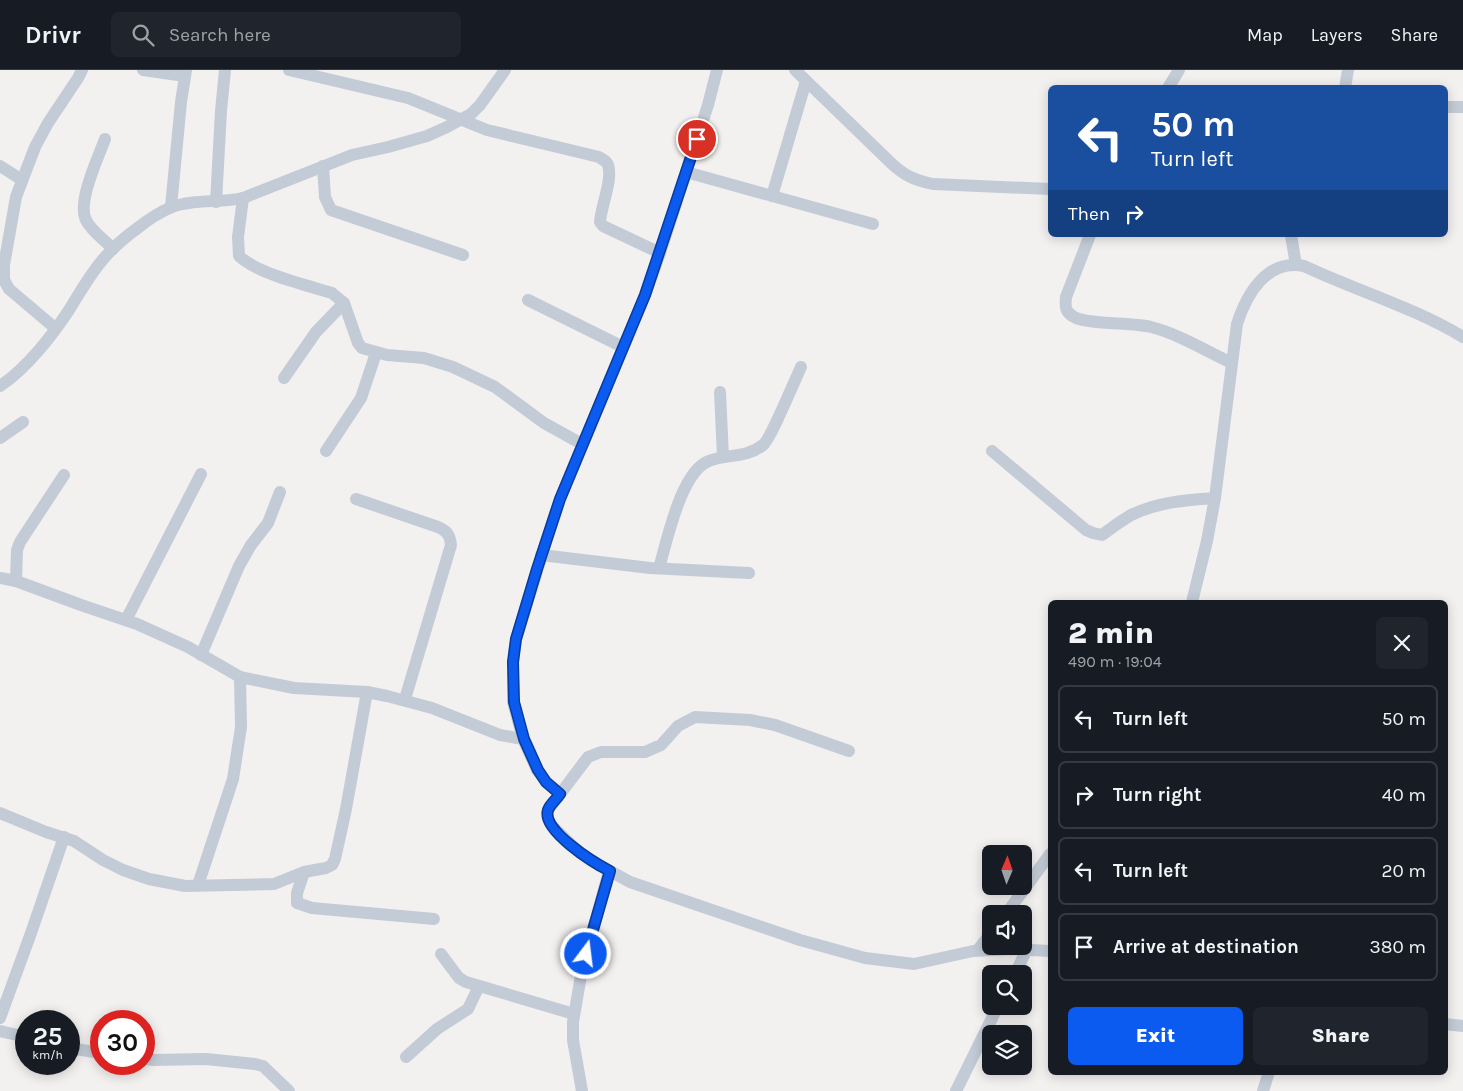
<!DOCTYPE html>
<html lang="en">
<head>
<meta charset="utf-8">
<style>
	:root { --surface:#171b24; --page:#20242c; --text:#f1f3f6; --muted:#9ea1a6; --line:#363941; --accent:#0c5bf1 }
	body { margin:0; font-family:Karla,sans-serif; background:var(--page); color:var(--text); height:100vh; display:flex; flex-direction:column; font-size:19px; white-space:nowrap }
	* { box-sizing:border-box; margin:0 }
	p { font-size:16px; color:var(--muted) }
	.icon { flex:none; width:28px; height:28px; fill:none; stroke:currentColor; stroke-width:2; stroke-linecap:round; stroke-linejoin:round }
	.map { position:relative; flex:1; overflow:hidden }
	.drawer { position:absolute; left:1048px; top:530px; width:400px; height:475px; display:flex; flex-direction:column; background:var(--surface); border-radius:8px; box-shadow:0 2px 12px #0003 }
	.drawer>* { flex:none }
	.top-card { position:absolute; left:1048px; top:15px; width:400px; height:152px; border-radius:8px; box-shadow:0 2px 12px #0003; background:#1a4fa0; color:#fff; overflow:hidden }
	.needle { width:32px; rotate:2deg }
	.controls { position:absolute; left:982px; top:775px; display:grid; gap:10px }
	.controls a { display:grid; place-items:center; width:50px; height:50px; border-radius:8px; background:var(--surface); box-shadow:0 2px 12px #0003; font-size:25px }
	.speed { position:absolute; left:15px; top:940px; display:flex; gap:10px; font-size:25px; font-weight:700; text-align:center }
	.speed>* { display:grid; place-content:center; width:65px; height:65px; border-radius:50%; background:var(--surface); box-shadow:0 2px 12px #0003; line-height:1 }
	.speed small { font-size:12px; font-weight:400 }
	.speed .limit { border:8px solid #d22; background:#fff; color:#111 }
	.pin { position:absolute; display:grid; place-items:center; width:42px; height:42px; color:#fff; margin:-21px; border:2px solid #fff; border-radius:50%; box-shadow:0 1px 5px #0007 }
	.me { position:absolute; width:55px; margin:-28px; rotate:15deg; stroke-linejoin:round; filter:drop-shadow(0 0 4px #0008) }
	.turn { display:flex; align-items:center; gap:18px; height:105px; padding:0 20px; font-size:22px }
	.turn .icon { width:65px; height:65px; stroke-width:2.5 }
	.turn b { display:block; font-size:35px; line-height:42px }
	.then { display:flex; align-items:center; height:48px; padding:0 20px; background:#0003; gap:10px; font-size:19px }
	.round { display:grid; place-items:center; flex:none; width:52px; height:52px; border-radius:8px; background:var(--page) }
	.overview { display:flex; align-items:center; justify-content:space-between; height:85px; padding:0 20px }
	h1 { font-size:30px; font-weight:800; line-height:38px }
	.action { display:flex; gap:10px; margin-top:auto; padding:10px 20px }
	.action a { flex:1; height:58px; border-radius:8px; background:var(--accent); color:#fff; font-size:20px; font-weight:800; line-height:58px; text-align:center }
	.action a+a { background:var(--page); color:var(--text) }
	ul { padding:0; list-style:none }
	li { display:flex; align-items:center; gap:15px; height:68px; margin:0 10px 8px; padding:0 10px; border:2px solid var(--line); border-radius:8px }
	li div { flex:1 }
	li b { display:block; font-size:19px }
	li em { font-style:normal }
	header { display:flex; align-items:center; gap:30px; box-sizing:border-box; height:70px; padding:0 25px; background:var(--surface); border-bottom:1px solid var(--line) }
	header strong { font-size:24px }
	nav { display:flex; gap:28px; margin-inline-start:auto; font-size:18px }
	.search { width:350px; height:45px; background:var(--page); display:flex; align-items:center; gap:12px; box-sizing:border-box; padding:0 18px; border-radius:8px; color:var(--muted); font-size:19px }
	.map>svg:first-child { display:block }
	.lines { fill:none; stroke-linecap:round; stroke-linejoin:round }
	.minor { stroke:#c3cbd6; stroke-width:12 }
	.route-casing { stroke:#083b9d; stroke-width:12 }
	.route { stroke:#0c5bf1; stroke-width:9 }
</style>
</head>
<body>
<header>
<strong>Drivr</strong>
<div class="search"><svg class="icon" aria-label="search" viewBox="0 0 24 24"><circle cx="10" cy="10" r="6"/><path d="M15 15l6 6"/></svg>Search here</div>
<nav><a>Map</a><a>Layers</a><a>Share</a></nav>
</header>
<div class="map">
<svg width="1463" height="1021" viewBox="0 0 1463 1021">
	<rect width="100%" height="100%" fill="#f3f0f0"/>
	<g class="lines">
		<g class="minor">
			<path d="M143,0L185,6"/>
			<path d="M289,0L408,28L487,60L599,87C603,90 607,91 608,95C613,110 601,136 600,152L603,156L660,183"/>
			<path d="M795,0L891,93C905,106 914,110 933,114L1050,119"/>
			<path d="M1168,18L1179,0"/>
			<path d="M1345,18L1348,0"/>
			<path d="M1445,37H1463"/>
			<path d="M105,69C98,88 77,132 86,150C91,161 105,170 113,179"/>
			<path d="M0,96L22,110"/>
			<path d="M323,96L325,127L331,140L463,185"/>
			<path d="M686,102L873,154"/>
			<path d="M772,126L806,11"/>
			<path d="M243,128L238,167L239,186C258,204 306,215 332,223L344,233L358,273L362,278L387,285L424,288L453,297L495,317L544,353L582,374"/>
			<path d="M216,132L221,41L225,0"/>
			<path d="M171,137L181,32L186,0"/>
			<path d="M1090,165L1066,227C1065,237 1065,242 1074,247C1089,255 1131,252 1151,257C1179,264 1206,281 1232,293"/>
			<path d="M1291,165L1296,195"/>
			<path d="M528,230L623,277"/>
			<path d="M55,258L9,219L4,210V195L16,127L35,77L48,53L78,8L82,0"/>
			<path d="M284,308L316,262L344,233"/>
			<path d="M0,316C26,299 52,266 69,240C79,224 88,208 100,193C111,179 125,167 139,157C149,149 160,142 172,137C193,129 221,133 243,128L352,85L388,77L427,66L447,57L471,44L480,35L505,0"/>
			<path d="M720,322L723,387"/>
			<path d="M0,368L23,352"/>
			<path d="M326,381L361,328L376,283"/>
			<path d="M992,381L1086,460L1093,463L1102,465C1111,458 1121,451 1131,445C1158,432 1186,430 1215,428"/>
			<path d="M356,429L438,457C447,461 450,465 451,475L405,629"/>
			<path d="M541,485L650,498L749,503"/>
			<path d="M659,498C667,471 681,401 709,391C726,384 747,388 763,375C770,370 795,310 801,297"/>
			<path d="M0,508L16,511L81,535L137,554L188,577L240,607L294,618L367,622L387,626L432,638L500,665L523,669"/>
			<path d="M16,511L17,480L20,472L64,405"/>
			<path d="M1192,532L1207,471L1215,428L1237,254C1247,223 1267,189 1304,196C1357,221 1413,237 1463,267"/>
			<path d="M126,550L201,404"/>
			<path d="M201,585L239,496L251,475L268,453L280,422"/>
			<path d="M849,681L775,655L750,650L695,647L678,656L661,675L645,682H601L588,687L548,740V748L551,755L578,781L599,795L630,812L800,870L865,888L914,894L973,881L1012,879L1050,881"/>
			<path d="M560,724L546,712L537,700L523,669L513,632V592L516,569L545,475L560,429L645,225L660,183L708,35L717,0"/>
			<path d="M0,743L46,762L74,771L103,790L123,800L149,809L185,816L274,814L304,802L326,798L332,795L335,789L346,739L367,622"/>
			<path d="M304,802L297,823V833L312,838L434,849"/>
			<path d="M198,815L233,709L241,657L240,607"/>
			<path d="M1006,844L1050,784"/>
			<path d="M978,880L991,863"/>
			<path d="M441,884L459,908L466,912L574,944"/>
			<path d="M1015,904L1027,879"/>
			<path d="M0,948L31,863L64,767"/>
			<path d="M1445,954L1463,956"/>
			<path d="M0,961L26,967"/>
			<path d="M69,978L101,983"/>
			<path d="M406,987L437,959L468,939L479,916"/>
			<path d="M144,989L154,990L206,989L255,994L263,996L289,1021"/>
			<path d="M582,1021L573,970V952L582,900L609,801"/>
			<path d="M956,1021L998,936"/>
			<path d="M1263,1021L1269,1002"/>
		</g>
	</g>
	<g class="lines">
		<g class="route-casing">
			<path id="route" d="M586,884L610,801C594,793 541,760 548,740C550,734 557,729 560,724L546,712L538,700L524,669L514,632L513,592L516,569L537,499L560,429L645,225L697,69"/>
		</g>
		<use href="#route" class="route"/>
	</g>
</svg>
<div class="controls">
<a><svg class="needle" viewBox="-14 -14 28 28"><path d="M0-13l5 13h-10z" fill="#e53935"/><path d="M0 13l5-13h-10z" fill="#9ea1a6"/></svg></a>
<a><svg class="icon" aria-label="sound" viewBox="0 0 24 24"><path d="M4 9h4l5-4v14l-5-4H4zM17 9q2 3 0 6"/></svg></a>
<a><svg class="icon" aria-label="search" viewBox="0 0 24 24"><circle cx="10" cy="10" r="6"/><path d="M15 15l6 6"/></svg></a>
<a><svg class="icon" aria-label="layers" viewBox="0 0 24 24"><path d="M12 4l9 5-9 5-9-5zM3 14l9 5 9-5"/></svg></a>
</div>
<div class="speed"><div>25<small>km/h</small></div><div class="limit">30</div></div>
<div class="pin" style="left:697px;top:69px;background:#d93025"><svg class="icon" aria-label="arrive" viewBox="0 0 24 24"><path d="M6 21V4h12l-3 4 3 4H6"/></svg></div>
<svg class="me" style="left:586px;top:884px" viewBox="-20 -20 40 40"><circle r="17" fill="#0c5bf1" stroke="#fff" stroke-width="3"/><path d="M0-11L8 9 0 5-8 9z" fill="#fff"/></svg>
<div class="top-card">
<div class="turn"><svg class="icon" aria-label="left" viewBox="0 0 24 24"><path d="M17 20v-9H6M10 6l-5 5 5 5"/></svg><div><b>50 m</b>Turn left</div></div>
<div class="then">Then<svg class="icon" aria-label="right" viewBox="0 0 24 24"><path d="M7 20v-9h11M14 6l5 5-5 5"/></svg></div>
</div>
<section class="drawer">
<div class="overview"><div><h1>2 min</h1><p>490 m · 19:04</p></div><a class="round"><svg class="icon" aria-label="close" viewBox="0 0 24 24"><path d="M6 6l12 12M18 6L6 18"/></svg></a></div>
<ul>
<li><svg class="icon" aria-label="left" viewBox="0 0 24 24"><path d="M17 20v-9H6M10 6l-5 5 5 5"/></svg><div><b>Turn left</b></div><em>50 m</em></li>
<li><svg class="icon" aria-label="right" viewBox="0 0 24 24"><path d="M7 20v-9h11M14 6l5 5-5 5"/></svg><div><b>Turn right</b></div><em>40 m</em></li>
<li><svg class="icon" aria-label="left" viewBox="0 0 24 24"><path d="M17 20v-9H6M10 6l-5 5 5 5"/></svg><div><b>Turn left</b></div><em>20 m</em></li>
<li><svg class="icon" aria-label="arrive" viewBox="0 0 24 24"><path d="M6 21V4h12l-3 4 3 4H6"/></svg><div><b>Arrive at destination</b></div><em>380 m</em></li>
</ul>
<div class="action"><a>Exit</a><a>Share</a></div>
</section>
</div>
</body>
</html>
